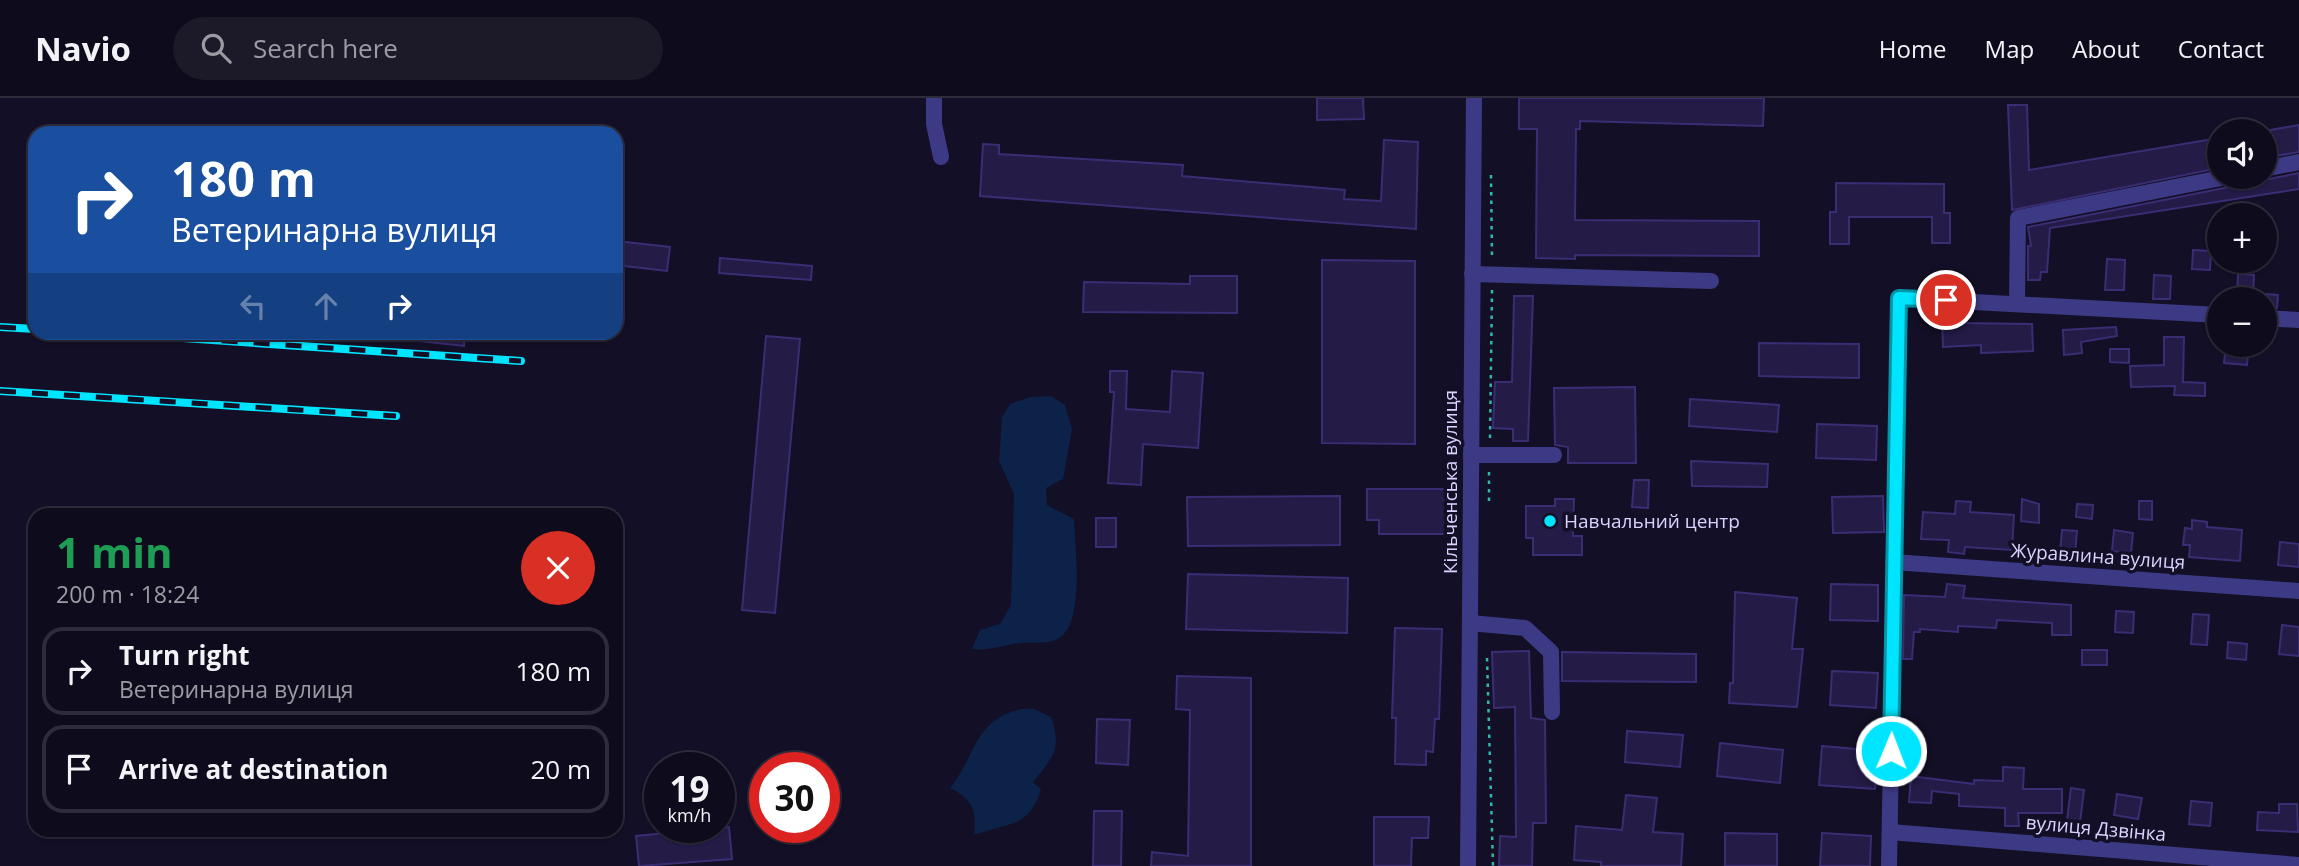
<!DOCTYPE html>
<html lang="en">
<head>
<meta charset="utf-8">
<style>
	:root { --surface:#0e0b1c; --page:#1c1929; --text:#f1f3f6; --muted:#9b9ba3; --line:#2e2b3b }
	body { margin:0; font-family:"Open Sans",sans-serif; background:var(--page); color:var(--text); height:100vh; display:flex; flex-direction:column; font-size:26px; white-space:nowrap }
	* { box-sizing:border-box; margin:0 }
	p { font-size:23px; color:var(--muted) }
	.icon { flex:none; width:38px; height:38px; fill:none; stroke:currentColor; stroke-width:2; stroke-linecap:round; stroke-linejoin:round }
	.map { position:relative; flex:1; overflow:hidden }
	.side { position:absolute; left:28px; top:410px; width:595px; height:329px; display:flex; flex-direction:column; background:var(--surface); border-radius:21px; box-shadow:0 2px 5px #0004,0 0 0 2px var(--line) }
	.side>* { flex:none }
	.top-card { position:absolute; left:28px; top:28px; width:595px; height:214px; border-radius:21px; box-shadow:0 2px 5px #0004,0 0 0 2px var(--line); background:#1a4fa0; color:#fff; overflow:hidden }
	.fabs { position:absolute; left:2207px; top:21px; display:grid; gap:14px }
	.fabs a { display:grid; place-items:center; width:70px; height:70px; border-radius:50%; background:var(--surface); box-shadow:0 2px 5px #0004,0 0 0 2px var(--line); font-size:35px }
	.speed { position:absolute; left:644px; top:654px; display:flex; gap:14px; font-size:35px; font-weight:700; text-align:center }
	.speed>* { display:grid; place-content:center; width:91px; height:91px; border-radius:50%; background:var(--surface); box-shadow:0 2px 5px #0004,0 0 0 2px var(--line); line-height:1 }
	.speed small { font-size:18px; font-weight:400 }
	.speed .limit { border:10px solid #d22; background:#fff; color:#111 }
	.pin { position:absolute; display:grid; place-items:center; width:60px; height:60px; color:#fff; margin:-30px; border:4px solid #fff; border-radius:50%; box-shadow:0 2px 7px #0007 }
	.me { position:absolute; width:77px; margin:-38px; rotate:1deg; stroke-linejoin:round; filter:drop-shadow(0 0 5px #0008) }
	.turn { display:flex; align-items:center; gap:24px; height:147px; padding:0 28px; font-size:32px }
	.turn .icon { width:91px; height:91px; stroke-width:2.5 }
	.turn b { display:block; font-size:49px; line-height:60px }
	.lanes { display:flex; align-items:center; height:66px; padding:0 28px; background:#0003; justify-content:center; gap:35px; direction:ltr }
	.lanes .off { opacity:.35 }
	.round { display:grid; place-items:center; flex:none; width:74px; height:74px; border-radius:37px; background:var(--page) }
	.headline { display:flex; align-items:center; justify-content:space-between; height:119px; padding:0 28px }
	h1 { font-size:42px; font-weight:700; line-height:52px; color:#1e9e55 }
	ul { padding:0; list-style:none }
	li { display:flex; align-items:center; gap:21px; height:88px; margin:0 14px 10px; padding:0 14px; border:4px solid var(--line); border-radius:21px }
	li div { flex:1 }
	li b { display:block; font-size:26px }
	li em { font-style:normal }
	header { display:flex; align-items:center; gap:42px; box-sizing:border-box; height:98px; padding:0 35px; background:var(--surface); border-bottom:2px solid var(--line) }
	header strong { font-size:33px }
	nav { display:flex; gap:38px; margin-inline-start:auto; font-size:24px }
	.search { width:490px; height:63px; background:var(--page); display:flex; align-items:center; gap:18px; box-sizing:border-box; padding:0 24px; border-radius:38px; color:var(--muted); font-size:26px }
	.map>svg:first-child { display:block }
	.water { fill:#0c2248 }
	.building { fill:#241b47; stroke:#3b2d73; stroke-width:2 }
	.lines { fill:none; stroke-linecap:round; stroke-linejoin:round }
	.path { stroke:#2fb8b0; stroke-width:2.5; stroke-dasharray:3.5 5; stroke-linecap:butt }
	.minor { stroke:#3d3a85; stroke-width:16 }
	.rail-casing { stroke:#00e5ff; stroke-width:8 }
	.rail { stroke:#130f26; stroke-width:5; stroke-dasharray:16; stroke-linecap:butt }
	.route-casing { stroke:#0095a6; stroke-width:18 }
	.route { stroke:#00e5ff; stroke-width:12 }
	.poi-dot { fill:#00e5ff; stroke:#130f26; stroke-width:2.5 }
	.labels { text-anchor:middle; stroke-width:7; stroke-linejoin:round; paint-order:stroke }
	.street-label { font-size:19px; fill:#d9d4ff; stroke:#130f26 }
	.poi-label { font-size:19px; fill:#d9d4ff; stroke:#130f26; text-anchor:start }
</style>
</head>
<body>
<header>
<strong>Navio</strong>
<div class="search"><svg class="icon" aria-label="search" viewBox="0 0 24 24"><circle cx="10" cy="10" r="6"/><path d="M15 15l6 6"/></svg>Search here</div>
<nav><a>Home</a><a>Map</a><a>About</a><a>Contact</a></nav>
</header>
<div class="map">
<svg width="2299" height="768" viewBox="0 0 2299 768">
	<rect width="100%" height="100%" fill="#130f26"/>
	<g class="water">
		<path d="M1051,298L1065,307L1072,331L1063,381L1046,390L1047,407L1074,421C1075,449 1084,518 1062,538C1050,548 1034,543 1020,545C1003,547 989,553 972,551L980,532L1000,526L1011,507L1014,396L999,363L1002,319L1010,306L1030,299Z"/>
		<path d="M1021,611H1034L1051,619C1062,651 1054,658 1033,684L1041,691C1030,730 1007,725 974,737C977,712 973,702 950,690C977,656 974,622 1021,611Z"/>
	</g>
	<g class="building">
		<path d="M1317,0H1363L1364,21L1317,22Z"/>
		<path d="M1519,0H1764L1763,28L1580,23V31H1576L1575,122L1759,123V158L1575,157V161L1536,160L1537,31H1519Z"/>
		<path d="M2008,7H2027L2029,72L2219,40V70L2012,112Z"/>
		<path d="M2299,27V54L2264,60V33Z"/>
		<path d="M1384,42L1418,44L1416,131L980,98L983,46L999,47V56L1183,67L1182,78L1345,92L1344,101L1381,103Z"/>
		<path d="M2299,75V91L2050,130L2047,174H2041L2040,182H2028V148H2031L2028,129Z"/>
		<path d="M1836,85L1944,86V115H1950V145H1932V119H1849V146H1830V114H1836Z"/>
		<path d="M616,143L670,149L667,173L616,167Z"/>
		<path d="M2193,152L2211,153L2210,172L2192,171Z"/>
		<path d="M720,160L812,168L811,182L719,175Z"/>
		<path d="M2107,161L2125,162L2124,192H2105Z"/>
		<path d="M1322,162L1415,163V346L1322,345Z"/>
		<path d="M2238,176L2254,177L2253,199L2237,198Z"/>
		<path d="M2154,177L2171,178L2170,201H2153Z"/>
		<path d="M1190,178H1237V215L1083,214L1084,184L1190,186Z"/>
		<path d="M2264,196L2278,197L2277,210H2264Z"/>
		<path d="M1514,198H1533L1528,343H1513V331L1493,330L1495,284H1512Z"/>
		<path d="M1961,219V225L2032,226L2033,253L1981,255V247L1943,249L1942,220Z"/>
		<path d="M2116,229L2117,238L2081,244L2082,255L2064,257L2063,232Z"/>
		<path d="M421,234H465L464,248L420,243Z"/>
		<path d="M766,238L800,241L775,515L742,512Z"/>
		<path d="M2164,239H2184L2183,284L2205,285V298L2174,297L2175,288L2131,289L2130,268L2164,267Z"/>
		<path d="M1759,245L1859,246V280L1759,278Z"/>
		<path d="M2226,247H2249L2247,267L2224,265Z"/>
		<path d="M2110,251H2129V265L2110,264Z"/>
		<path d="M1110,273H1127L1126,311L1170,314L1172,273L1203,275L1198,350L1143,346L1141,387L1108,385L1114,294H1110Z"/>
		<path d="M1635,289L1636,365H1568V349L1555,347L1554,290Z"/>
		<path d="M1690,301L1779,307L1777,334L1689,328Z"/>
		<path d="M1817,326L1877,328L1876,362L1816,360Z"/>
		<path d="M1691,363L1768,366L1767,389L1692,388Z"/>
		<path d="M1634,382H1649L1648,410L1632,409Z"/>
		<path d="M1367,391H1445V436H1379V422H1367Z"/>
		<path d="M1340,398V447L1188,448L1187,399Z"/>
		<path d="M1883,398L1884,434L1833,435L1832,399Z"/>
		<path d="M1555,401H1574L1573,438H1582V457H1533V440H1526V408H1555Z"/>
		<path d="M2022,401L2039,406V425L2021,423Z"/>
		<path d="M1956,403L1971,404L1970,414L2014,417L2012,452L1965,449L1964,456L1948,454L1949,442L1921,441L1923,414L1955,416Z"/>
		<path d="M2139,403H2152V422L2139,421Z"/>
		<path d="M2077,406L2093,407L2092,421L2076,419Z"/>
		<rect x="1096" y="420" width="20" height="29"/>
		<path d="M2192,422L2207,424V429L2242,432L2240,463L2189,459L2190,447H2183L2185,430L2192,431Z"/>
		<path d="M2062,432L2077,433L2075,456L2060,455Z"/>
		<path d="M2114,432L2133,435L2131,455L2112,453Z"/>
		<path d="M2280,444L2299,446V469L2278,467Z"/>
		<path d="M1188,476L1348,480L1347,535L1186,531Z"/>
		<path d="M1831,486L1878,487V523L1830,522Z"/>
		<path d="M1947,486L1965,488L1963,500L2071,507V537H2052V525L1997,522L1996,530L1958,528V534L1920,531V534H1914L1912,561H1903L1904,497L1945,499Z"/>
		<path d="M1735,494L1797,500L1792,551H1803L1797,609L1729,605L1730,585H1733Z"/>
		<path d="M2116,513L2134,514L2133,535L2115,534Z"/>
		<path d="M2193,516L2209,517L2207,547L2191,546Z"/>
		<path d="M2282,527L2299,529V558L2279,556Z"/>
		<path d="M1395,530L1442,531L1439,621H1435L1433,654L1426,653V667L1395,666L1396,620H1392Z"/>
		<path d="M2228,544L2247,546L2246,562L2227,560Z"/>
		<rect x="2082" y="552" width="25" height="15"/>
		<path d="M1529,553L1531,620L1545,622L1546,725H1533L1532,768H1499L1500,738L1516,739L1515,609L1494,610L1492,554Z"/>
		<path d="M1562,554L1696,556V584L1562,583Z"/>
		<path d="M1832,573L1878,575L1876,610L1830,607Z"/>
		<path d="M1177,578L1251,580V768H1151L1152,754L1188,758L1190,612L1176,611Z"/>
		<path d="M1097,621L1130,622L1128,667L1096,665Z"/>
		<path d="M1627,633L1683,637L1680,669L1625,664Z"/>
		<path d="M1720,645L1783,652L1780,685L1717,678Z"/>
		<path d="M1822,648L1879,653L1875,691L1819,687Z"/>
		<path d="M2003,669L2024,670L2023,691H2062V715H2018L2019,728H2005V710L1959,708V696L1932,693L1931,705L1909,704L1911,678L1974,686V682L2003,683Z"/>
		<path d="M2071,690L2084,692L2079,732L2066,730Z"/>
		<path d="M2117,696L2142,700L2138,721L2114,717Z"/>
		<path d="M1626,697L1657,700L1653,734L1683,736L1681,768H1601V764L1574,762L1576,728L1622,732Z"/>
		<path d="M2191,703L2212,705L2210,728L2189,726Z"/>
		<path d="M2279,706H2297L2298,734L2257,732L2258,714L2279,715Z"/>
		<path d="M1094,713H1122L1121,768H1093Z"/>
		<path d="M1374,719H1429L1428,740H1412L1411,768H1374Z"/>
		<path d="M729,729L732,761L639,768L636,738Z"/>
		<path d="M1725,735L1777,736V768H1725Z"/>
		<path d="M1822,735L1871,738L1870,768H1820Z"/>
	</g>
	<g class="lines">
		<g class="path">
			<path d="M1491,77L1492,161"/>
			<path d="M1490,340L1492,192"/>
			<path d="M1489,403V374"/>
			<path d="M1487,560L1493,768"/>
		</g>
		<g class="minor">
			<path d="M934,0V26L941,59"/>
			<path d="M2264,71L2299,64"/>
			<path d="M1472,176L1711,183"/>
			<path d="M2017,205L2018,120L2226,79"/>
			<path d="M2264,220L2299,222"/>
			<path d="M1471,357H1554"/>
			<path d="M1893,464L2299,493"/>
			<path d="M1470,525L1525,530L1551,554L1552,614"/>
			<path d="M1890,734L2299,767"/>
			<path d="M1468,768L1474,0"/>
			<path d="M1889,768L1899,200L2219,217"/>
		</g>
		<g class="rail-casing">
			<g id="rail">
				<path d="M0,229L35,231"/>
				<path d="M94,234L521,263"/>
				<path d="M0,293L396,318"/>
			</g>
		</g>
		<use href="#rail" class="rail"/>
	</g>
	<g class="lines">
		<g class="route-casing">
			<path id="route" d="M1891,653L1899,200L1946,202"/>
		</g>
		<use href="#route" class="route"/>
	</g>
	<circle class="poi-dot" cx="1550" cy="423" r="7"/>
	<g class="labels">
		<g class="street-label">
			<text transform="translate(1450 384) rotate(-90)" y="7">Кільченська вулиця</text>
			<text transform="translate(2098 458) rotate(4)" y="7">Журавлина вулиця</text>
			<text transform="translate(2096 730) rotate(5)" y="7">вулиця Дзвінка</text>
		</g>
		<g class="poi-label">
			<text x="1564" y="430">Навчальний центр</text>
		</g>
	</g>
</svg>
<div class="fabs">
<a><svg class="icon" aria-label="sound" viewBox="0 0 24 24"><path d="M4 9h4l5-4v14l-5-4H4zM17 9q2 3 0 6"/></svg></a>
<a>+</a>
<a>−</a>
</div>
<div class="speed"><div>19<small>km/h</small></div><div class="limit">30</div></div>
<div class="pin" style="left:1946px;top:202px;background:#d93025"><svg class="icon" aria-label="arrive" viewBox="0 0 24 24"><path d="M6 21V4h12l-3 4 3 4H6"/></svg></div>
<svg class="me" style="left:1891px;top:653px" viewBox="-20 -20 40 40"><circle r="17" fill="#00e5ff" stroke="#fff" stroke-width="3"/><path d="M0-11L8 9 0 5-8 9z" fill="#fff"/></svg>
<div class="top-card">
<div class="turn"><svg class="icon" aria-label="right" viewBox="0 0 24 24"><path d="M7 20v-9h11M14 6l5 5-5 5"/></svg><div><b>180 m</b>Ветеринарна вулиця</div></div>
<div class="lanes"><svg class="icon off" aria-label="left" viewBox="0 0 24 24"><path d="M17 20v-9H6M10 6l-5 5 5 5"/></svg><svg class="icon off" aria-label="ahead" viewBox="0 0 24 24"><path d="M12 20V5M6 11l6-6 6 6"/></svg><svg class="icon" aria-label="right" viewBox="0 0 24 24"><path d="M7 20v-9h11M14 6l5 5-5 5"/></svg></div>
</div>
<section class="side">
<div class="headline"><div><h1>1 min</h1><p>200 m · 18:24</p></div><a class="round" style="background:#d93025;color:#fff"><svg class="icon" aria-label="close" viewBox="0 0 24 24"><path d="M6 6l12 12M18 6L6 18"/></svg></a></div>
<ul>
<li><svg class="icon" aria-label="right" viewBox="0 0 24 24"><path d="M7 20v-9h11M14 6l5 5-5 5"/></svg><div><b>Turn right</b><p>Ветеринарна вулиця</p></div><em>180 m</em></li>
<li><svg class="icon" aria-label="arrive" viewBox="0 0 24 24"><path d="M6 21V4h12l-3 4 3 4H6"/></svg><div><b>Arrive at destination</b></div><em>20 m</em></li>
</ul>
</section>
</div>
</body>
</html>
